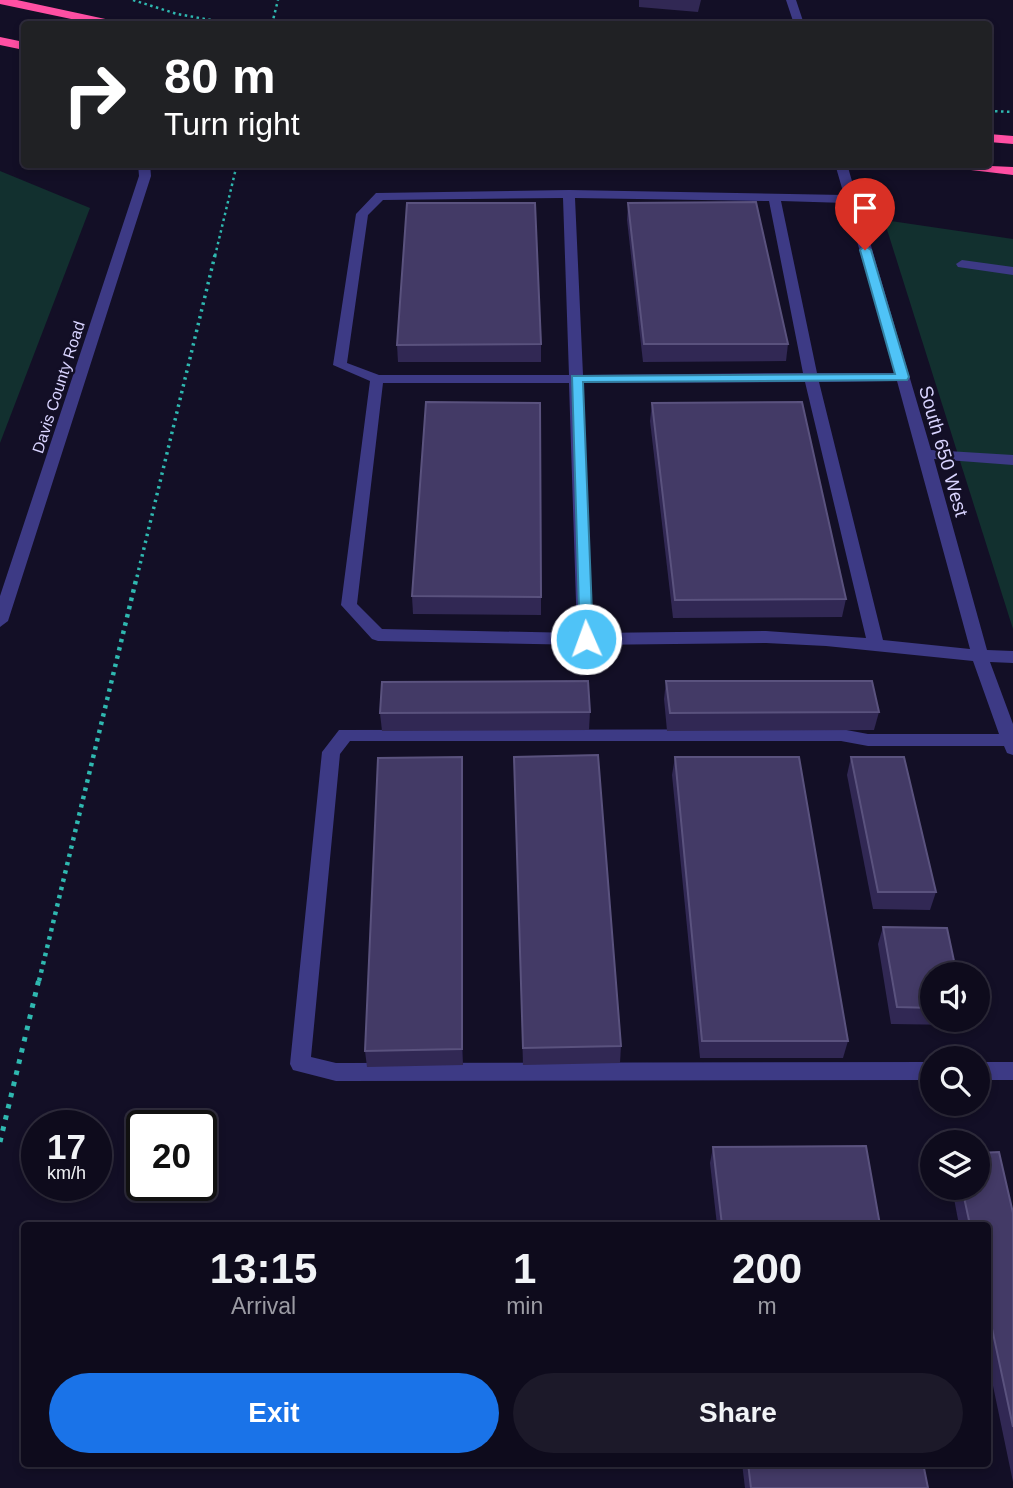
<!DOCTYPE html>
<html lang="en">
<head>
<meta charset="utf-8">
<style>
	:root { --surface:#0e0b1c; --page:#1c1929; --text:#f1f3f6; --muted:#9b9ba3; --line:#2e2b3b; --accent:#1a73e8 }
	body { margin:0; font-family:Arial,sans-serif; background:var(--page); color:var(--text); height:100vh; display:flex; flex-direction:column; font-size:26px; white-space:nowrap }
	* { box-sizing:border-box; margin:0 }
	p { font-size:23px; color:var(--muted) }
	.icon { flex:none; width:38px; height:38px; fill:none; stroke:currentColor; stroke-width:2; stroke-linecap:round; stroke-linejoin:round }
	.map { position:relative; flex:1; overflow:hidden }
	.sheet { position:absolute; left:21px; top:1222px; width:970px; height:245px; display:flex; flex-direction:column; background:var(--surface); border-radius:7px; box-shadow:0 4px 10px #0003,0 0 0 2px var(--line) }
	.sheet>* { flex:none }
	.top-card { position:absolute; left:21px; top:21px; width:971px; height:147px; border-radius:7px; box-shadow:0 4px 10px #0003,0 0 0 2px var(--line); background:#202124; color:#fff; overflow:hidden }
	.controls { position:absolute; left:920px; top:962px; display:grid; gap:14px }
	.controls a { display:grid; place-items:center; width:70px; height:70px; border-radius:50%; background:var(--surface); box-shadow:0 4px 10px #0003,0 0 0 2px var(--line); font-size:35px }
	.speed { position:absolute; left:21px; top:1110px; display:flex; gap:14px; font-size:35px; font-weight:700; text-align:center }
	.speed>* { display:grid; place-content:center; width:91px; height:91px; border-radius:50%; background:var(--surface); box-shadow:0 4px 10px #0003,0 0 0 2px var(--line); line-height:1 }
	.speed small { font-size:18px; font-weight:400 }
	.speed .limit { border:4px solid #111; border-radius:10px; background:#fff; color:#111 }
	.pin { position:absolute; display:grid; place-items:center; width:60px; height:60px; color:#fff; margin:-72px -30px; border-radius:50% 50% 50% 0; rotate:-45deg; box-shadow:0 0 7px #0007 }
	.pin .icon { rotate:45deg }
	.me { position:absolute; width:77px; margin:-38px; rotate:358deg; stroke-linejoin:round; filter:drop-shadow(0 0 5px #0008) }
	.turn { display:flex; align-items:center; gap:24px; height:147px; padding:0 28px; font-size:32px }
	.turn .icon { width:91px; height:91px; stroke-width:2.5 }
	.turn b { display:block; font-size:49px; line-height:60px }
	.eta { display:flex; justify-content:space-evenly; align-items:center; height:119px; text-align:center }
	.eta b { font-size:42px; font-weight:600; line-height:49px }
	.button { display:flex; gap:14px; margin-top:auto; padding:14px 28px }
	.button a { flex:1; height:80px; border-radius:42px; background:var(--accent); color:#fff; font-size:28px; font-weight:600; line-height:80px; text-align:center }
	.button a+a { background:var(--page); color:var(--text) }
	.map>svg:first-child { display:block }
	.green { fill:#12302f }
	.lines { fill:none; stroke-linecap:round; stroke-linejoin:round }
	.path-far3 { stroke:#2fb8b0; stroke-width:2.5; stroke-dasharray:2.5 3.5; stroke-linecap:butt }
	.path-far2 { stroke:#2fb8b0; stroke-width:3.5; stroke-dasharray:2.5 4.5; stroke-linecap:butt }
	.path-far1 { stroke:#2fb8b0; stroke-width:4.5; stroke-dasharray:3.5 5; stroke-linecap:butt }
	.path { stroke:#2fb8b0; stroke-width:5; stroke-dasharray:4.5 7; stroke-linecap:butt }
	.minor { fill:#3d3a85; fill-rule:evenodd }
	.highway { fill:#ff4fa3; fill-rule:evenodd }
	.wall { fill:#312854 }
	.shaded-wall { fill:#1d163a }
	.building { fill:#433a66; stroke:#5a527e; stroke-width:2 }
	.route { fill:#4fc3f7; stroke:#337fa1; stroke-width:2 }
	.labels { text-anchor:middle; stroke-width:5; stroke-linejoin:round; paint-order:stroke }
	.far-street-label { font-size:16px; fill:#d9d4ff; stroke:#130f26 }
	.street-label { font-size:19px; fill:#d9d4ff; stroke:#130f26 }
</style>
</head>
<body>
<div class="map">
<svg width="1013" height="1488" viewBox="0 0 1013 1488">
	<rect width="100%" height="100%" fill="#130f26"/>
	<g class="green">
		<path d="M0,171L90,208L0,443Z"/>
		<path d="M884,220L1013,239V629Z"/>
	</g>
	<g class="lines">
		<g class="path-far3">
			<path d="M133,0L177,14L234,24"/>
			<path d="M272,24L278,0"/>
			<path d="M989,111L1013,112"/>
			<path d="M215,256L237,164"/>
		</g>
		<path class="path-far2" d="M137,577L215,255"/>
		<path class="path-far1" d="M39,981L137,576"/>
		<path class="path" d="M0,1142L39,979"/>
		<g class="minor">
			<path d="M786,0H796L804,24H794Z"/>
			<path d="M138,164H150L151,176L8,621L0,627V596L139,176Z"/>
			<path d="M835,164H847L931,450L1013,455V465L934,459L987,650L1013,651V663L990,662L1013,724V755L1007,753L1004,746H868L841,741H350L340,754L311,1057L336,1063L933,1062V1080L336,1081L293,1070L290,1064L322,752L339,730L841,729L868,734H999L973,661L826,646L766,643L585,645L378,641L372,639L341,605L370,381L333,365L356,214L376,193L569,190L844,195ZM563,198L569,375H379L347,363L368,215L383,200ZM575,198L769,201L803,373L583,375ZM781,201L846,203L895,373H817ZM897,381L970,649L883,640L819,382ZM805,382L866,638L766,631L593,633L583,383ZM383,383H569L577,633L382,629L357,604Z"/>
			<path d="M962,260L1013,267V275L958,267L956,264Z"/>
			<rect x="978" y="1062" width="35" height="18"/>
		</g>
		<g class="highway">
			<path d="M0,0H17L110,20L116,24H95L0,4Z"/>
			<path d="M0,37L24,42V50L0,45Z"/>
			<path d="M989,134L1013,136V144L989,142Z"/>
			<path d="M947,164L1013,167V175L954,168Z"/>
		</g>
	</g>
	<g class="wall">
		<path d="M639,0H701L698,12L639,7Z"/>
		<path d="M628,203L788,344L786,361L643,362L627,220Z"/>
		<path d="M541,344V362H398L397,345Z"/>
		<path d="M652,403L846,599L842,617L673,618L650,421Z"/>
		<path d="M412,596L541,597V615L413,614Z"/>
		<path d="M666,681L879,712L874,730L667,731L664,699Z"/>
		<path d="M590,712L589,730L382,731L380,713Z"/>
		<path d="M514,757L621,1046L620,1063L523,1065Z"/>
		<path d="M675,757L848,1041L843,1058H700L672,775Z"/>
		<path d="M851,757L936,892L930,910L873,909L847,775Z"/>
		<path d="M463,775V1065L367,1067L365,1051Z"/>
		<path d="M883,927L933,975V1020H959L958,1025L891,1024L878,944Z"/>
		<path d="M713,1147L880,1225H717L710,1163Z"/>
		<path d="M952,1188H978L1013,1213V1482L987,1357V1225H959Z"/>
		<path d="M742,1463H923L928,1488H745Z"/>
	</g>
	<path class="shaded-wall" d="M462,757L463,775V1065L462,1049Z"/>
	<g class="building">
		<path d="M756,202L788,344H644L628,203Z"/>
		<path d="M407,203H535L541,344L397,345Z"/>
		<path d="M426,402L540,403L541,597L412,596Z"/>
		<path d="M802,402L846,599L675,600L652,403Z"/>
		<path d="M588,681L590,712L380,713L382,682Z"/>
		<path d="M666,681H872L879,712L670,713Z"/>
		<path d="M598,755L621,1046L523,1048L514,757Z"/>
		<path d="M462,757V1049L365,1051L378,758Z"/>
		<path d="M675,757H799L848,1041H702Z"/>
		<path d="M851,757H904L936,892H878Z"/>
		<path d="M883,927L947,928L957,975H933V1008L897,1007Z"/>
		<path d="M866,1146L880,1225H722L713,1147Z"/>
		<path d="M999,1152L1013,1213V1427L987,1305V1225H970L962,1188H978V1153Z"/>
		<path d="M748,1463H923L928,1488H751Z"/>
	</g>
	<path class="route" d="M865,246L871,250L909,377L907,380L583,382L593,639L591,643H580L572,376L895,374L860,250Z"/>
	<g class="labels">
		<g class="far-street-label">
			<text transform="translate(58 387) rotate(-72)" y="6">Davis County Road</text>
		</g>
		<g class="street-label">
			<text transform="translate(944 451) rotate(74)" y="7">South 650 West</text>
		</g>
	</g>
</svg>
<div class="controls">
<a><svg class="icon" aria-label="sound" viewBox="0 0 24 24"><path d="M4 9h4l5-4v14l-5-4H4zM17 9q2 3 0 6"/></svg></a>
<a><svg class="icon" aria-label="search" viewBox="0 0 24 24"><circle cx="10" cy="10" r="6"/><path d="M15 15l6 6"/></svg></a>
<a><svg class="icon" aria-label="layers" viewBox="0 0 24 24"><path d="M12 4l9 5-9 5-9-5zM3 14l9 5 9-5"/></svg></a>
</div>
<div class="speed"><div>17<small>km/h</small></div><div class="limit">20</div></div>
<div class="pin" style="left:865px;top:250px;background:#d93025"><svg class="icon" aria-label="arrive" viewBox="0 0 24 24"><path d="M6 21V4h12l-3 4 3 4H6"/></svg></div>
<svg class="me" style="left:586px;top:639px" viewBox="-20 -20 40 40"><circle r="17" fill="#4fc3f7" stroke="#fff" stroke-width="3"/><path d="M0-11L8 9 0 5-8 9z" fill="#fff"/></svg>
<div class="top-card">
<div class="turn"><svg class="icon" aria-label="right" viewBox="0 0 24 24"><path d="M7 20v-9h11M14 6l5 5-5 5"/></svg><div><b>80 m</b>Turn right</div></div>
</div>
<section class="sheet">
<div class="eta">
<div><b>13:15</b><p>Arrival</p></div>
<div><b>1</b><p>min</p></div>
<div><b>200</b><p>m</p></div>
</div>
<div class="button"><a>Exit</a><a>Share</a></div>
</section>
</div>
</body>
</html>
